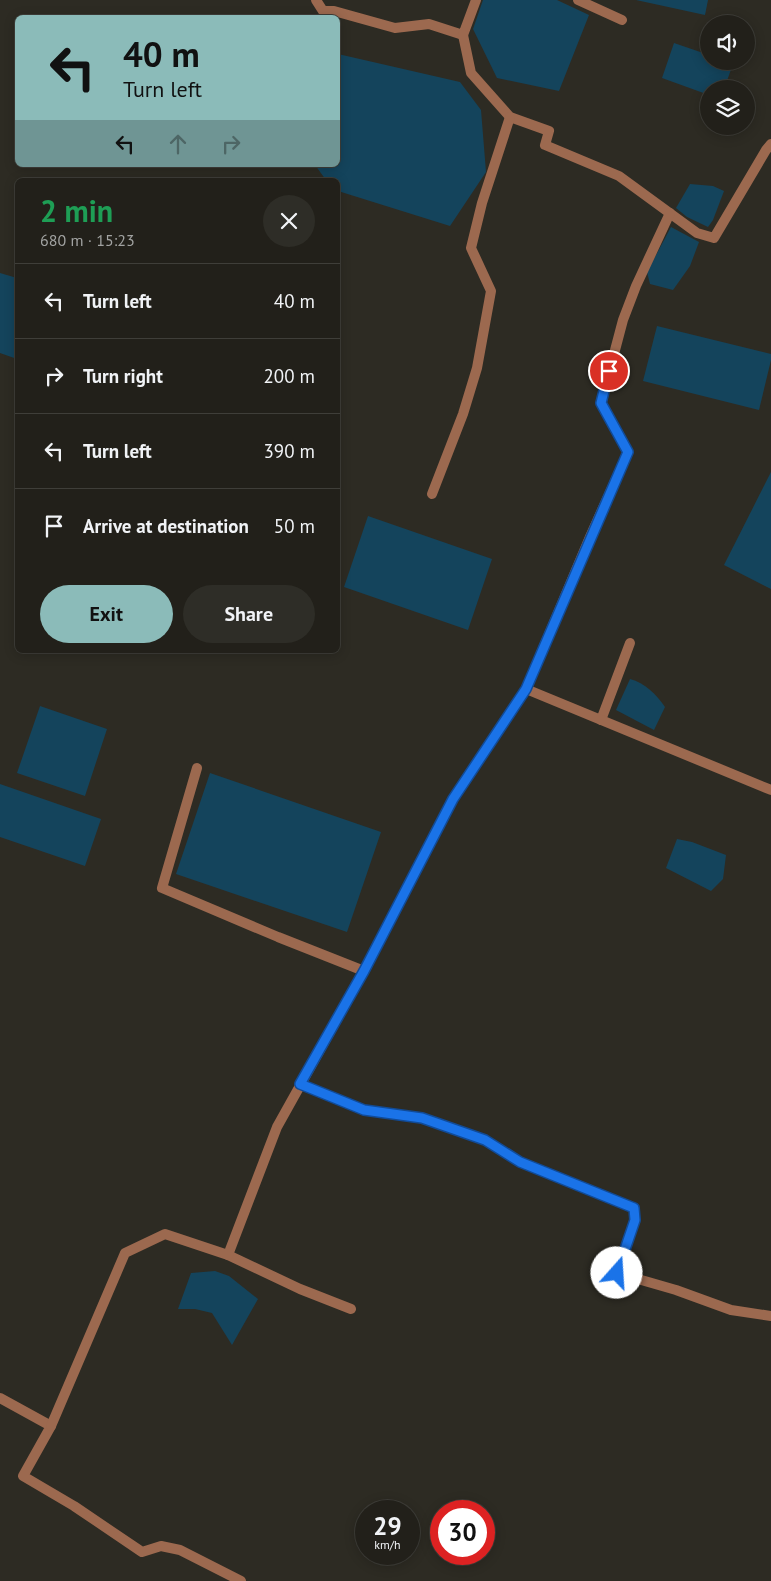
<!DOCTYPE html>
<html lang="en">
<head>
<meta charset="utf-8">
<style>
	:root { --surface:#22201a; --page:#2e2d27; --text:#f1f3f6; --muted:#a2a3a2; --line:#3f3e39; --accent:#8bbbb9 }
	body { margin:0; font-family:"PT Sans",sans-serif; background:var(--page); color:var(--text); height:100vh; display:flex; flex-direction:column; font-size:19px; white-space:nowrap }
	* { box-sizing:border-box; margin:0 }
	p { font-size:16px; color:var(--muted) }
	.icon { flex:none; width:28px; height:28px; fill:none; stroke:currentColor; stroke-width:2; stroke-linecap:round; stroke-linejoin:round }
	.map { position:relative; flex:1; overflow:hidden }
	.sheet { position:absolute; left:15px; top:178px; width:325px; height:475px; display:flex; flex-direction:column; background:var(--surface); border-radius:8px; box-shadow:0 2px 12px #0003,0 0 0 1px var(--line) }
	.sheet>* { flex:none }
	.guide { position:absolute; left:15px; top:15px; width:325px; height:152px; border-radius:8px; box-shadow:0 2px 12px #0003,0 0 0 1px var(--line); background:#8bbbb9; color:#111; overflow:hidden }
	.buttons { position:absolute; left:700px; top:15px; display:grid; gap:10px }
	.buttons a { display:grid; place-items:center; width:55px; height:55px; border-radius:50%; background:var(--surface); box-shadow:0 2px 12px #0003,0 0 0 1px var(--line); font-size:25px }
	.speed { position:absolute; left:355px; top:1500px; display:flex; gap:10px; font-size:25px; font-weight:700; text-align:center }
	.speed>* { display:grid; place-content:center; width:65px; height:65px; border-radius:50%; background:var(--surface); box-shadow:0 2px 12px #0003,0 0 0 1px var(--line); line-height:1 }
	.speed small { font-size:12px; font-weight:400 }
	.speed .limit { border:8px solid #d22; background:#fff; color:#111 }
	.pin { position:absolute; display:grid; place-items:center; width:42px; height:42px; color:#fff; margin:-21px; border:2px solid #fff; border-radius:50%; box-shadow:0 1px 5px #0007 }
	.me { position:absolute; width:55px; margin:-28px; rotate:19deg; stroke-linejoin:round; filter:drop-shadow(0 0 4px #0008) }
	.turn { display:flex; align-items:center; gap:18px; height:105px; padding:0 25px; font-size:22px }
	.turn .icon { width:65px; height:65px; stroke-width:2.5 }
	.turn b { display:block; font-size:35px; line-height:42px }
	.lanes { display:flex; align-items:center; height:48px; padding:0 25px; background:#0003; justify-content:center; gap:25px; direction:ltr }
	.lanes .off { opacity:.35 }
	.round { display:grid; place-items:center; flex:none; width:52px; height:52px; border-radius:26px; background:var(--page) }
	.overview { display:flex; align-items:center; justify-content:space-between; height:85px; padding:0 25px }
	h1 { font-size:30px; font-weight:800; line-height:38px; color:#1e9e55 }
	.button { display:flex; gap:10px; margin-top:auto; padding:10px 25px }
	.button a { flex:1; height:58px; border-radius:30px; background:var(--accent); color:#111; font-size:20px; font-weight:800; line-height:58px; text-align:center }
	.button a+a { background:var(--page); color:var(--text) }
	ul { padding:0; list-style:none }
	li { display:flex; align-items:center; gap:15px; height:75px; padding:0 25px; border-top:1px solid var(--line) }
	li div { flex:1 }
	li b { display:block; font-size:19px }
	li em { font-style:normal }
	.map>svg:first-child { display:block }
	.water { fill:#14445c }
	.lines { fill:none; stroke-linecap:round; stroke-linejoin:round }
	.minor { stroke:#9c694f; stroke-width:10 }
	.route-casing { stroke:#114b97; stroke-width:12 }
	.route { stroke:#1a73e8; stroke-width:9 }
</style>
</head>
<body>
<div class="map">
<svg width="771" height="1581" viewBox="0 0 771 1581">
	<rect width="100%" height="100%" fill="#2d2b23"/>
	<g class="water">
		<path d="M483,0H557L589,15L559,91L497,78L473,29Z"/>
		<path d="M636,0H708L705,15Z"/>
		<path d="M674,43L709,55V61H726L733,64L724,89H709V95L662,78Z"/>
		<path d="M338,54L460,82L481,110L486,172L450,226L338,191V180H326L315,165H338Z"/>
		<path d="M690,184L713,186L724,191L713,220L708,227L687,217L676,208Z"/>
		<path d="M671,227L699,242L690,266L673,290L650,284L647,272Z"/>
		<path d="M0,273L17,278V359L0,353Z"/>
		<path d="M657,326L771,354V360L759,410L643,381Z"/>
		<path d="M771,472V589L724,565Z"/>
		<path d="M368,516L492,559L468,630L344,587Z"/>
		<path d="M630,679C645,683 656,694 665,707L654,730L616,710Z"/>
		<path d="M40,706L107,729L85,796L17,773Z"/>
		<path d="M210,773L381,832L347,932L176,874Z"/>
		<path d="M0,784L101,819L85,866L0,837Z"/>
		<path d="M677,839L692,842L726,855L723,879L711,891L666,868Z"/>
		<path d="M215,1271L229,1276L258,1299L232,1345L212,1313L195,1309H178L191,1273Z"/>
	</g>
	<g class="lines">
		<g class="minor">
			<path d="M316,0L323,11H334L395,28L429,24L463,35L476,0"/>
			<path d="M578,0L622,20"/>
			<path d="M463,35L471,73L510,117L549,131L545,145L619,176L697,233L714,238L766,150L771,144"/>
			<path d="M432,494L463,414L477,368L491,291L471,248L482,203L510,117"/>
			<path d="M526,689L590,537L628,452L601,403L623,320L636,286L670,213"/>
			<path d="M601,720L630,643"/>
			<path d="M197,768L162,888L278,937L364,971"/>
			<path d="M300,1084L364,1110L422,1118L485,1140L520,1162L634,1208L635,1220L617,1273L676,1290L731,1310L771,1316"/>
			<path d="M228,1255L300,1289L351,1309"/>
			<path d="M0,1398L51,1426L23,1476L74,1506L142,1552L161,1546L180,1550L241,1581"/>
			<path d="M51,1426L125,1253L165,1234L228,1255L277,1127L364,971L453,799L526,689L771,790"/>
		</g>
	</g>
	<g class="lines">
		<g class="route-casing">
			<path id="route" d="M609,371L601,403L628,452L526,689L453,799L364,971L300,1084L364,1110L422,1118L485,1140L520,1162L634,1208L635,1220L617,1273"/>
		</g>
		<use href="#route" class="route"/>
	</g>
</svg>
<div class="buttons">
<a><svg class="icon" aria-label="sound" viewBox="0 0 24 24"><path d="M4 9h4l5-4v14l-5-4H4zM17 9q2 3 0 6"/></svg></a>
<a><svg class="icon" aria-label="layers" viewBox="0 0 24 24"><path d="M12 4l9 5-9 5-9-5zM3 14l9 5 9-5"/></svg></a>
</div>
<div class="speed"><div>29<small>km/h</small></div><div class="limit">30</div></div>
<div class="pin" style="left:609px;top:371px;background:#d93025"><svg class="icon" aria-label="arrive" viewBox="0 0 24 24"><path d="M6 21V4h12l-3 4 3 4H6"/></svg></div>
<svg class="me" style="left:617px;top:1273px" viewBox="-20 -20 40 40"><circle r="19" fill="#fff"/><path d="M0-13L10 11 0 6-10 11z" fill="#1a73e8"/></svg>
<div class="guide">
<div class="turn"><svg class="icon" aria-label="left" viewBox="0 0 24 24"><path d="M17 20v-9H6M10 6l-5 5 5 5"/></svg><div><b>40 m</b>Turn left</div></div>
<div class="lanes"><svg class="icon" aria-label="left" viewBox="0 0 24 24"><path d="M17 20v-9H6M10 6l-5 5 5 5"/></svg><svg class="icon off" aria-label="ahead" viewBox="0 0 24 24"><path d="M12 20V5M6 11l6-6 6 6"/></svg><svg class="icon off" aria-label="right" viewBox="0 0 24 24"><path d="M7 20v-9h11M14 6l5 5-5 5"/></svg></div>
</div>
<section class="sheet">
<div class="overview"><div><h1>2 min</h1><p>680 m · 15:23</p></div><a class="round"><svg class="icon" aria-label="close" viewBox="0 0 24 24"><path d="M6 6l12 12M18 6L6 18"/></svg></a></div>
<ul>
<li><svg class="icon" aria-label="left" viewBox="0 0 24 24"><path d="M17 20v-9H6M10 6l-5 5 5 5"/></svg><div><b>Turn left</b></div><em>40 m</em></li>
<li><svg class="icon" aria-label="right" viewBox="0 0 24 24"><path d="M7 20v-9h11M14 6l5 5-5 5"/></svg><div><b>Turn right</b></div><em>200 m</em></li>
<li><svg class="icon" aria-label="left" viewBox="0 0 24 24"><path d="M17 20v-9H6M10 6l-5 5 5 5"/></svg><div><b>Turn left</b></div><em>390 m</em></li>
<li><svg class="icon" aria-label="arrive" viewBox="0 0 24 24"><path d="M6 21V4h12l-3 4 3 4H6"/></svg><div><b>Arrive at destination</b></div><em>50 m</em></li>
</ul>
<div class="button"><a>Exit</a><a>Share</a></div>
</section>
</div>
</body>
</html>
